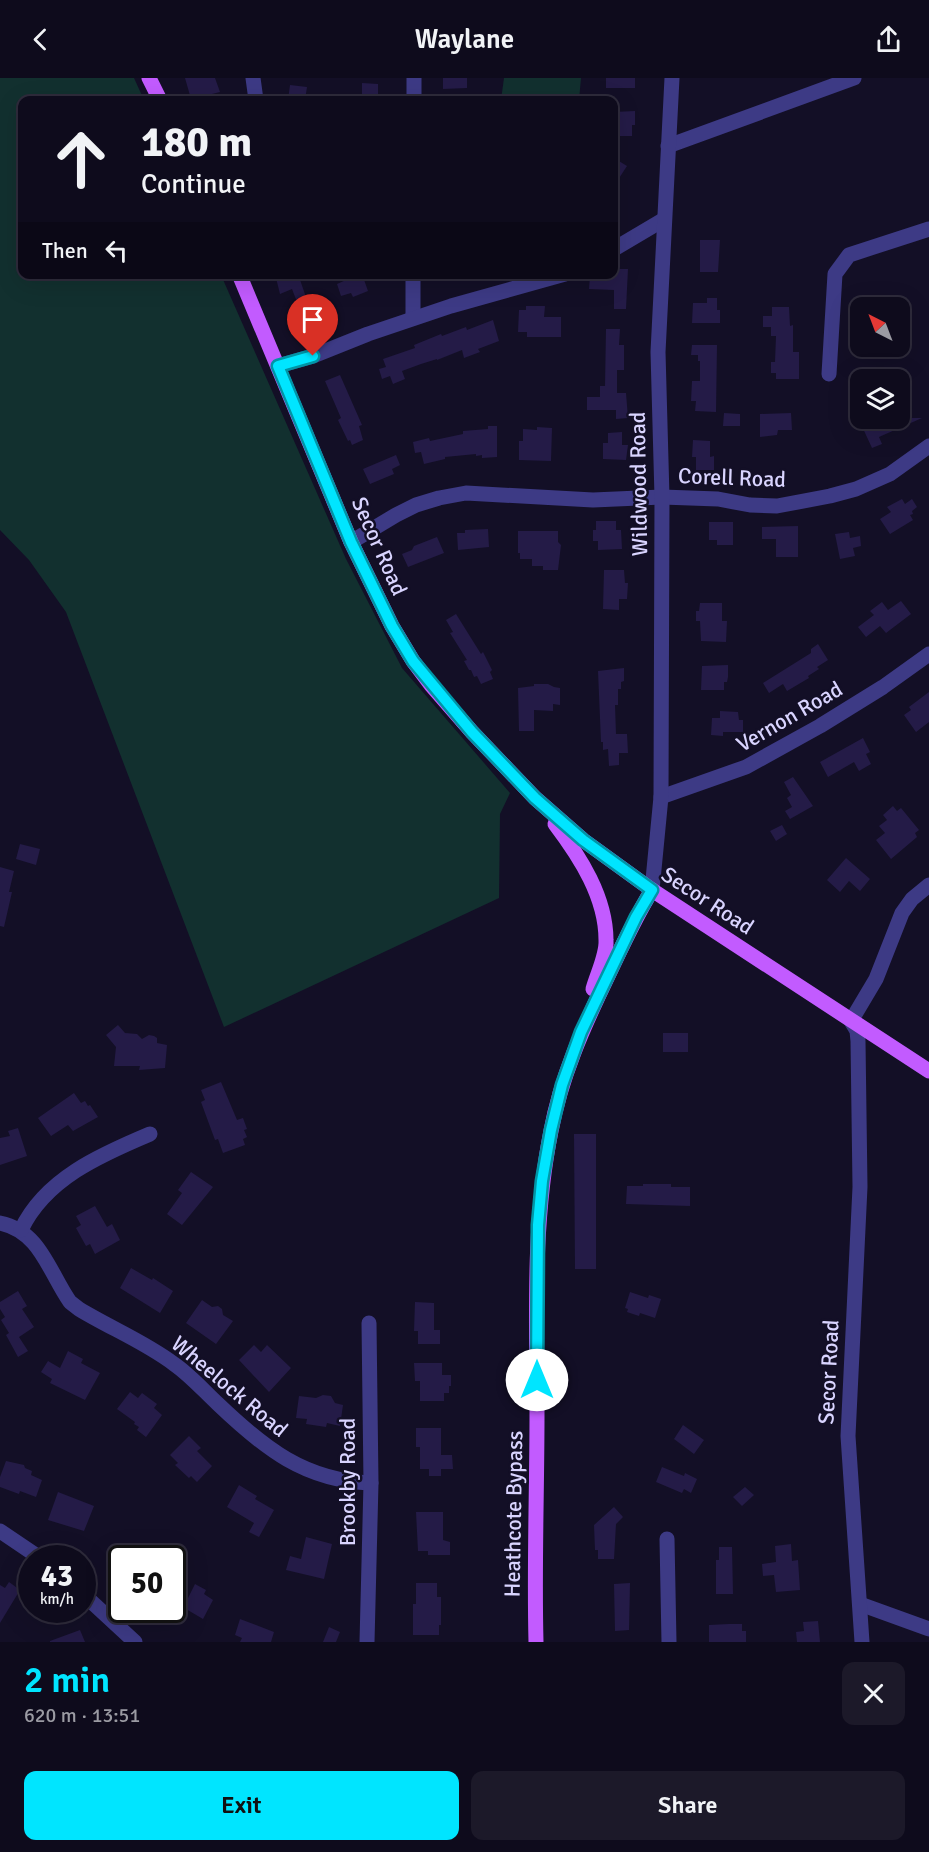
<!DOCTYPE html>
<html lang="en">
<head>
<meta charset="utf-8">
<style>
	:root { --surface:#0e0b1c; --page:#1c1929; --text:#f1f3f6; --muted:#9b9ba3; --line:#2e2b3b; --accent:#00e5ff }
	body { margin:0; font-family:Signika,sans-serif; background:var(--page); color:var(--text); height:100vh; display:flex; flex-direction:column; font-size:22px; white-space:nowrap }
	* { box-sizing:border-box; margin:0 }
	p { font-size:20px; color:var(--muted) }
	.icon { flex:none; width:33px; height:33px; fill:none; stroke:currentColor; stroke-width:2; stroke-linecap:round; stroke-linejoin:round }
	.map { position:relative; height:1564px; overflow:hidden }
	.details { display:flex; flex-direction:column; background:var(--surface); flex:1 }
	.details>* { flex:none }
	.top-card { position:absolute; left:18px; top:18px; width:600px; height:183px; border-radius:12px; box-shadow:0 6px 24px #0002,0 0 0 2px var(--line); background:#0e0b1c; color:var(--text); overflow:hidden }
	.needle { width:39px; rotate:318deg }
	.buttons { position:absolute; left:850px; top:219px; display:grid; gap:12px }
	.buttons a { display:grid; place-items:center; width:60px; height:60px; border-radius:12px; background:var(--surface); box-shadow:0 6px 24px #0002,0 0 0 2px var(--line); font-size:30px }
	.speed { position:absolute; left:18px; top:1467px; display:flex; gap:12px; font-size:30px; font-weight:700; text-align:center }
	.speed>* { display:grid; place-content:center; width:78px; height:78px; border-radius:50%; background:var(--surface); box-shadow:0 6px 24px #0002,0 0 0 2px var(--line); line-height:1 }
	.speed small { font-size:15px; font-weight:400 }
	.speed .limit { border:3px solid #111; border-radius:9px; background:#fff; color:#111 }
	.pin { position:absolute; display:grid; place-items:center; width:51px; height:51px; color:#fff; margin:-62px -26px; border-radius:50% 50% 50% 0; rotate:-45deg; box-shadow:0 0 6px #0007 }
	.pin .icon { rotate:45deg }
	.me { position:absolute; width:66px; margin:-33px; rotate:0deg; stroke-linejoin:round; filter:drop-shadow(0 0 4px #0008) }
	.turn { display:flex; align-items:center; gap:21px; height:126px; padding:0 24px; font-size:27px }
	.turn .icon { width:78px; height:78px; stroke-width:2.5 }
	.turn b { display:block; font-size:42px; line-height:51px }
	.then { display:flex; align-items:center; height:57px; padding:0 24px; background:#0003; gap:12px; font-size:22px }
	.round { display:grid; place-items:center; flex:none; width:63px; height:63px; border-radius:12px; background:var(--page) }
	.overview { display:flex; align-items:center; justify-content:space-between; height:102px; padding:0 24px }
	h1 { font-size:36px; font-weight:600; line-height:45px; color:var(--accent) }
	.cta { display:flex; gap:12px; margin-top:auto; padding:12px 24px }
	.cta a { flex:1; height:69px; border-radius:12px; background:var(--accent); color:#111; font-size:24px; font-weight:600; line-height:69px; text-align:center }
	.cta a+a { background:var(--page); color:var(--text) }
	header { display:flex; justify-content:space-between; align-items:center; height:78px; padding:0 24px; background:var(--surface); font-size:27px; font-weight:600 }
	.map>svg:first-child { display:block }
	.green { fill:#12302f }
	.building { fill:#241b47 }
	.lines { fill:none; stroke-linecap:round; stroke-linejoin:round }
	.minor { stroke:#3d3a85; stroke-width:15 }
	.major { stroke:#c25bff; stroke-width:15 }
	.route-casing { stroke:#0095a6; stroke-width:15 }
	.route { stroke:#00e5ff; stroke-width:10 }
	.labels { text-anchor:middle; stroke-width:5; stroke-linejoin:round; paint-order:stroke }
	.street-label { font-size:22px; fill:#d9d4ff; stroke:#130f26 }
</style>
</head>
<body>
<header><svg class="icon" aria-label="back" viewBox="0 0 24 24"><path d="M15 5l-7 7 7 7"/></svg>Waylane<svg class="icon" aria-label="share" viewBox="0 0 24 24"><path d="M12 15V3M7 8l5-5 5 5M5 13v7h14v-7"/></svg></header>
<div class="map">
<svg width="929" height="1564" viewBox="0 0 929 1564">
	<rect width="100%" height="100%" fill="#130f26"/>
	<g class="green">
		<path d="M0,0H134L144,22H22V196L221,197L346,481L402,590L510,715L500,736L499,820L224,949L66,534L29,482L0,452Z"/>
		<path d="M504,0H581L579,22H501Z"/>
	</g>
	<g class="building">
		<path d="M185,0H215L220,14L212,16L214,22H197L196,20L191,21Z"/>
		<path d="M443,0H467V10L443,11Z"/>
		<rect x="606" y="0" width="29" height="10"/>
		<path d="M362,5L378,6V22H362Z"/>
		<path d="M290,7L307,9L305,22H288Z"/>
		<path d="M635,33V47H632V58H614V34Z"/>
		<path d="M614,80L627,88L614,108Z"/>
		<path d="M700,162H720L718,194H700Z"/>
		<path d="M614,191H628L626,231H614V212L589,211L590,198L614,196Z"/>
		<path d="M275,196H298L307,222L319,218L323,228L320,229L322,235L304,242L292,211L280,216Z"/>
		<path d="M344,196H362L368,213L353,219L351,215L341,218L337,206L346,202Z"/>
		<path d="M707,220H717V232H720V245H692L693,225H707Z"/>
		<path d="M526,228H545L544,239H561V259H527V254H518L519,232H526Z"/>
		<path d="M772,229H789L790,248L793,247V274H799V301H776V295H771V284H775L776,258H771V249H763V238H772Z"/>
		<path d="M493,242L499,263L478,271L480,274L464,280L462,272L437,282V281L421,286L402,293L405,301L393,306L390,298L382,301L379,291L386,289L383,281L415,270L414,267L441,256L442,258L466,249L467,252Z"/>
		<path d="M606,251H620L619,267H624V292H617V315H626L628,340L616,341V332H587V319H600V308H605Z"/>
		<path d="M692,267H717L716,334L695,333L696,323H691L692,303H700V283H698V277H691Z"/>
		<path d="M340,297L362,347L359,348L363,362L352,367L350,362L348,363L338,342L341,340L325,303Z"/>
		<path d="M724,335L740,336V348H723Z"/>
		<path d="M791,335L792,352H778L777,357L760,359V336Z"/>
		<path d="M869,340H922L879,359L882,366L872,370L860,344Z"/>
		<path d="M488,348H497V379L482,380V377L476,378V376L445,379V381L424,386L421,374L415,375L413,364L429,360L430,363L463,356V353L488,351Z"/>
		<path d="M537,349L552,350L551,383L519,382V363H523V351L537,352Z"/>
		<path d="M622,354V367H628L626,382L603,381V365H608V355Z"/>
		<path d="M693,362L710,363V379L714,378V392H696V379H692Z"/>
		<path d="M396,377L400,387L392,391L394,396L370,406L363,391Z"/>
		<path d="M902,421L905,426L912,421L917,429L912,433L913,436L910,437L913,442L890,456L880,441L891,434L887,429Z"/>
		<path d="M596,443H616V452H621L622,471L598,472V463H593V452H596Z"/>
		<path d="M709,444H733V467H717V462H709Z"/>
		<path d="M798,448V479H776V461H762V449Z"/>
		<path d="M488,451L489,469L458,472L457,455H465V452Z"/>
		<path d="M518,453H558V464L561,467L558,492H543V488H532V481H520V475H518Z"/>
		<path d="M849,454L850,460L860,458L861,468L853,470L855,478L840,481L835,456Z"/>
		<path d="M437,459L444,475L408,489L402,476L412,472L414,468Z"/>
		<path d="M604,492H624L625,505H628L627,521H619V532L603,531Z"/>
		<path d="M901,523L911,536L886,555L880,548L866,559L858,549L874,537L870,533L882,524L888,532Z"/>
		<path d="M700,525H722V543H727L726,564L701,563L700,543H696V533H699Z"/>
		<path d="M456,536L481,576L483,574L492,592L490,594L493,601L481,606L477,598L474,599L471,592H469L464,583L467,582L450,555L453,554L446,542Z"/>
		<path d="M818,566L828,582L817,589L819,591L808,598L809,600L787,613L783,606L769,615L763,605L811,575V571Z"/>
		<path d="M728,587V599L727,604H724V612H701L702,588Z"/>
		<path d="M624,590V603L621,604V611H618V627H615L616,656H627L628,675H619V687L609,688L608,671L603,672V664H601L598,593Z"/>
		<path d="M534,606H548L554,609L560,610V627L553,626V633L534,632V653H519L518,610L534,608Z"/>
		<path d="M929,614V644L916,654L904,637L911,632L909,629Z"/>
		<path d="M720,633L738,634L739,642H743V654H723V658L711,657L712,640H720Z"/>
		<path d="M863,660L870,674L866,676L871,686L859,693L854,684L828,699L820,684Z"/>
		<path d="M793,699L813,728L790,741L785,733L792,729L787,720L791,717L784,704Z"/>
		<path d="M893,728L897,733L901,730L919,752L915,755L917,759L891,781L876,762L885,755L879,748L887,742L883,737Z"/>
		<path d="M782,747L787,756L776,763L770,753Z"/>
		<path d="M20,766L40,771L36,787L16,781Z"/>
		<path d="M846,780L870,801L860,813L849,803L840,814L827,802Z"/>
		<path d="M0,789L14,793L9,814H12L4,849L0,848Z"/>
		<path d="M118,947L125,955L137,956L142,961L149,957L154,958L157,960V965L167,967L165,990L139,992L140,988H114L116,969L106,957Z"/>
		<rect x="663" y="955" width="25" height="19"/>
		<path d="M221,1004L237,1042L243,1040L247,1051L244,1052L247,1059L243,1061L245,1067L223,1075L218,1061L215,1062L201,1024L205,1022L201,1012Z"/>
		<path d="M74,1015L81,1025L85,1023L88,1028L90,1027L98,1039L73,1053L68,1047L51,1058L38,1040Z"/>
		<path d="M18,1050L27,1078L0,1087V1060L10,1058L8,1053Z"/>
		<path d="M574,1056H596V1191H575Z"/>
		<path d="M191,1094L213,1109L182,1147L167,1136L182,1115L178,1112Z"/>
		<path d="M643,1106H671V1109H690V1128L626,1126L627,1108H643Z"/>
		<path d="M95,1128L107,1149L112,1146L120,1162L95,1176L90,1166L86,1168L76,1150L81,1147L76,1138Z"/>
		<path d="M131,1190L152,1202L153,1200L173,1213L160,1235L120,1210Z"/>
		<path d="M18,1213L27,1228L22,1231L34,1249L19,1259L28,1273L18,1279L6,1257L9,1255L1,1242L5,1239L0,1231V1224Z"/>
		<path d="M630,1214L648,1220L649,1217L661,1221L655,1240L640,1235L639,1238L627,1234L628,1231L625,1230Z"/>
		<path d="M202,1222L212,1229L218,1228L222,1231L223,1237L233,1243L216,1266L186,1245Z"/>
		<path d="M415,1224L434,1225V1252H440V1266H418V1253H414Z"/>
		<path d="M254,1267L261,1274L267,1267L291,1290L269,1314L239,1282Z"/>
		<path d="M68,1273L83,1281L81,1285L100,1295L85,1322L50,1305L52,1301L41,1294L48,1283L60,1290Z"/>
		<path d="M414,1285H442V1297H451V1308H449V1315H444V1323H420V1303H415Z"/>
		<path d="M130,1314L138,1320L142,1315L157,1326L154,1330L162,1337L146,1359L137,1352L139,1349L134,1346L135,1344L117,1331Z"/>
		<path d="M323,1317L331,1318L335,1325L343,1327L340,1348L327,1345L326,1349L306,1346L307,1341L296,1340L299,1318L316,1320Z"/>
		<path d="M683,1347L704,1362L694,1376L674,1361Z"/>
		<path d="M416,1350H441V1377H452L453,1391H441V1398H429V1391H420V1369H416Z"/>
		<path d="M189,1358L201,1370L197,1373L212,1388L197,1404L191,1398L189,1400L175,1387L178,1385L170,1377Z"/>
		<path d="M6,1383L24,1387L25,1390L32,1393L31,1397L42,1402L36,1419L20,1413L19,1416L0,1409V1399Z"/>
		<path d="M662,1389L684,1398L685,1395L697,1401L691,1415L684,1411L682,1415L656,1404Z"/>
		<path d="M239,1407L257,1418L255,1421L274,1432L259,1459L249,1454L254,1445L227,1429Z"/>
		<path d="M745,1409L754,1417L742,1428L733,1419Z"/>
		<path d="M58,1414L94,1428L84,1453L48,1442Z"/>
		<path d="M614,1429L623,1439L616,1446L614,1481H598V1472H595L594,1447Z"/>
		<path d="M416,1434H443V1462L450,1464V1477H428V1473H418Z"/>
		<path d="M306,1459L332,1466L324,1501L286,1492L290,1478L301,1481Z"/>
		<path d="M791,1466L792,1483L798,1482L800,1512L776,1514L774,1497L763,1498L762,1486L776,1484L775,1468Z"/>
		<path d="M719,1469H732L733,1516H716V1482H719Z"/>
		<path d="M9,1504L20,1512L0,1545V1507L5,1510Z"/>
		<path d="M416,1505H437V1519H441V1547H439V1557H413V1526H416Z"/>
		<path d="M630,1505L629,1552L615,1553L614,1506Z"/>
		<path d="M195,1506L206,1512L204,1516L213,1522L203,1541L186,1531L184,1535L173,1529L180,1515L188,1520Z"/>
		<path d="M240,1541L274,1554L271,1564H240L242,1560L235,1557Z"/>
		<path d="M818,1543L820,1564H797L796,1554L804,1553L803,1544Z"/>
		<path d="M729,1546H742V1553H746V1564H709V1547Z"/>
		<path d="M329,1549L340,1554L336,1564H323Z"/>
		<path d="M80,1552L85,1564H50V1563Z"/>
	</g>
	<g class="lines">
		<g class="minor">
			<path d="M253,0L256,22"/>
			<path d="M414,22V0"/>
			<path d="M668,68L854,0"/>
			<path d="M614,171L663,142"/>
			<path d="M413,240V196"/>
			<path d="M278,288L313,278L368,256L451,228L565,196"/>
			<path d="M829,296L835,196L849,177L929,151"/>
			<path d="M351,464L396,437L416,427L439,420L466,415L593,422L662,419L718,421L750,427L777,428L830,418L856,411L890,396L929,368"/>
			<path d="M661,719L746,689L820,648L883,609L929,576"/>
			<path d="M652,812L661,719L662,419L658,274L672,0"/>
			<path d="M0,1145C40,1153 49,1194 70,1224L79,1231C110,1250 145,1264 174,1286C190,1297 203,1312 218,1326C264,1370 305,1403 371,1405"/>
			<path d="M21,1152C45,1101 100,1077 150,1056"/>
			<path d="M0,1453L40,1480"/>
			<path d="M667,1461L669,1564"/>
			<path d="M82,1515L135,1564"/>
			<path d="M860,1526L929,1551"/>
			<path d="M367,1564L371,1405L369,1245"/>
			<path d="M862,1564L848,1358L860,1109L858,963L857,953L851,943L876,901L902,835L912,821L929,807"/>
		</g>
		<g class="major">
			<path d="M149,0L160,22"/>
			<path d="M239,196L351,464L392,548L413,583L431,607L472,654L535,720L583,762L652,812L929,993"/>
			<path d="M555,746C580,779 606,819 606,862C607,877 597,896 593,911"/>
			<path d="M536,1564C534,1488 537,1413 537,1338C537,1243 532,1147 551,1053C561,999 583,950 607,900C621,870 635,840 652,812"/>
		</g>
	</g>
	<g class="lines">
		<g class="route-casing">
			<path id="route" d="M313,278L278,288L351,464L392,548L413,583L472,654L535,720L583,762L652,812L636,839L581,954L562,1007L551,1052L542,1103L538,1147L537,1302"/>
		</g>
		<use href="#route" class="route"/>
	</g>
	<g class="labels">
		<g class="street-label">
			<text transform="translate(732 399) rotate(2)" y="8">Corell Road</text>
			<text transform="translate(638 406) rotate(-91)" y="8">Wildwood Road</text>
			<text transform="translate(380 468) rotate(66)" y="8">Secor Road</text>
			<text transform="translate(789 638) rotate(-30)" y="8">Vernon Road</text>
			<text transform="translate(708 822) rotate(33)" y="8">Secor Road</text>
			<text transform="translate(828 1294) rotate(-87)" y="8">Secor Road</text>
			<text transform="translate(230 1308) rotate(40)" y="8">Wheelock Road</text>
			<text transform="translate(347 1404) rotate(-90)" y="8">Brookby Road</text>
			<text transform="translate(513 1436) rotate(-89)" y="8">Heathcote Bypass</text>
		</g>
	</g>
</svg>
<div class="buttons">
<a><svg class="needle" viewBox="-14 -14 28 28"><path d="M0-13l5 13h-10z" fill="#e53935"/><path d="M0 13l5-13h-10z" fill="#9b9ba3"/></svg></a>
<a><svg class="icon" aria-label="layers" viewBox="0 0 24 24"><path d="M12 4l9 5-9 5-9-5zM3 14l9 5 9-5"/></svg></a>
</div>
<div class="speed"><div>43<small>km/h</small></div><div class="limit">50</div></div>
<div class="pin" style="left:313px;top:278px;background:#d93025"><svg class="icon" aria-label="arrive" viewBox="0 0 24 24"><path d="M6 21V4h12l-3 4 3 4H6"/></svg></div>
<svg class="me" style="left:537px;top:1302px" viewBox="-20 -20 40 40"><circle r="19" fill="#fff"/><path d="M0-13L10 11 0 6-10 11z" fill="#00e5ff"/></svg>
<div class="top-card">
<div class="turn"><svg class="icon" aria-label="ahead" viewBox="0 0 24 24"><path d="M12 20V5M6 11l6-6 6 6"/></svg><div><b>180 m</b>Continue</div></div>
<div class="then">Then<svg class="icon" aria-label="left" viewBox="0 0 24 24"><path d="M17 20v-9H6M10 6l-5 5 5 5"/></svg></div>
</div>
</div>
<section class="details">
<div class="overview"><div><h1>2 min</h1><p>620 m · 13:51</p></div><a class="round"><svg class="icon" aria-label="close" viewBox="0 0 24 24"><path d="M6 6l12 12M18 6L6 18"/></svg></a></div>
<div class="cta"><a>Exit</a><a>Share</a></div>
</section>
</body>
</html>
